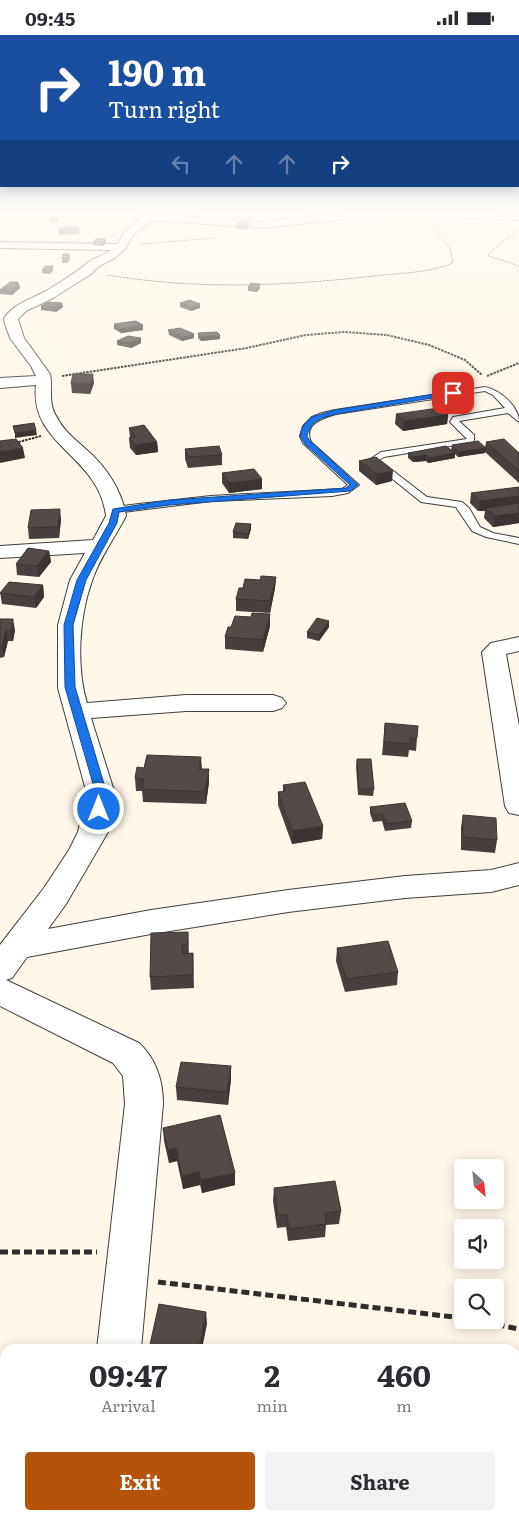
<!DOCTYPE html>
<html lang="en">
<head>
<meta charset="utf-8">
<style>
	:root { --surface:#fff; --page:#f2f2f3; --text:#2b2b33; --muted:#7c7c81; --accent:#b45309 }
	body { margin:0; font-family:Literata,serif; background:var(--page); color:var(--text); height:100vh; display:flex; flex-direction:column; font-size:19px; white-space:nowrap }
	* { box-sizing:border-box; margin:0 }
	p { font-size:16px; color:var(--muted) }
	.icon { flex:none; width:28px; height:28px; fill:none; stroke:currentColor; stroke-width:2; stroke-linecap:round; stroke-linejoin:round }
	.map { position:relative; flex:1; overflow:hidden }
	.sheet { position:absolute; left:0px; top:1309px; width:520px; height:176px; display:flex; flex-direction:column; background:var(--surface); border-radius:15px 15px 0 0; box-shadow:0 2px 12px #0003 }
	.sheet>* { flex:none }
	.top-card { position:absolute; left:0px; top:0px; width:520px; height:152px; box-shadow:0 2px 12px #0003; background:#1a4fa0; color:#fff; overflow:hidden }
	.needle { width:32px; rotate:153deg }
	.fabs { position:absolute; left:454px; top:1124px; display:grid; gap:10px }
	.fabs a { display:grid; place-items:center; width:50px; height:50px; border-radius:5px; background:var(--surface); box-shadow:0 2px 12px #0003; font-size:25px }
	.pin { position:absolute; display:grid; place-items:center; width:42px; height:42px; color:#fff; margin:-21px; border-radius:10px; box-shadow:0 2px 8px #0006 }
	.me { position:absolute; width:55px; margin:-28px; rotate:0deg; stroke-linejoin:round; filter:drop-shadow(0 0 4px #0008) }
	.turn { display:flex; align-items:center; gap:18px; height:105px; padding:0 25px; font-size:22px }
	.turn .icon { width:65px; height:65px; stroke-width:2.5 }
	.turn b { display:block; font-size:35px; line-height:42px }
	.lanes { display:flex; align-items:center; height:48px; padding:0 25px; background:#0003; justify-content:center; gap:25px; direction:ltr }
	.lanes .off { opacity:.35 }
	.eta { display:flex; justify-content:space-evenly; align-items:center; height:85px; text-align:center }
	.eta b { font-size:30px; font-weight:700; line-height:35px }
	.primary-button { display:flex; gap:10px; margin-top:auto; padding:10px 25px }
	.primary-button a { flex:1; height:58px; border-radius:5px; background:var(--accent); color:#fff; font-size:20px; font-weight:700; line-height:58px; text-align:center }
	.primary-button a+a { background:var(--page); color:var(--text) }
	.status { display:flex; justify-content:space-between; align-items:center; height:35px; padding:0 25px; background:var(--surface); direction:ltr }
	.status svg { height:14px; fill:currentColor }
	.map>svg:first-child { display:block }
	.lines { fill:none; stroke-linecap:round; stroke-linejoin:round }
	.lane-casing { stroke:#3e3e3e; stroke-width:2 }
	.street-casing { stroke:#3e3e3e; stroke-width:2 }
	.path-far2 { stroke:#2d2d2d; stroke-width:1; stroke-dasharray:2 1; stroke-linecap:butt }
	.path-far1 { stroke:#2d2d2d; stroke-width:2; stroke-dasharray:2.5 1; stroke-linecap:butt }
	.path { stroke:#2d2d2d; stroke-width:5; stroke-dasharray:8 4; stroke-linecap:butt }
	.lane { fill:#fff; fill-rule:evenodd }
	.street { fill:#fff; fill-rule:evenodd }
	.wall { fill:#48403e }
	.shaded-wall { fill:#3b3432 }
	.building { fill:#544a48; stroke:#3b3432 }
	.route { fill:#1a73e8; stroke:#114b97 }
</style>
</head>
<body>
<div class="status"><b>09:45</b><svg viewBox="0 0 49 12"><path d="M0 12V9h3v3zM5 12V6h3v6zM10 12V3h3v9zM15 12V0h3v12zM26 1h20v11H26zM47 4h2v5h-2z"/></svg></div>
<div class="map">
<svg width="519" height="1484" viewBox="0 0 519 1484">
	<rect width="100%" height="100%" fill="#fff7e9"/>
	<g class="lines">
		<g class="lane-casing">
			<path id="lane" d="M485,352C500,355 519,371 519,387L508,378L459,386L474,400V407L384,422L379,425L427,462L462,467L469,473L480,492L493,498L519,503V509L486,502L472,496L456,472L421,467L369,425L381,417L467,404L450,387L453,382L505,373L493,360L485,356L336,379C322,383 303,389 311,407L359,450L348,458L332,461L211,466L115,478L110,475L115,472L139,469L211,461L342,454L348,450L303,408L300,401L303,391L312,382L322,378L335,375Z"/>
		</g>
		<g class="street-casing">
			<g id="street">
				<path d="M150,175H160L157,179L262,187L354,177L410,175L519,179V185L417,181L354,183L262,193L152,185L134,199L125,214L115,223L99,231L91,239L53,263L26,276L18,284L24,303L50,339C53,352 48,366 55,379C63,396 75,404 88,416C107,433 122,456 126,481C115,502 99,524 92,546C79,582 76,631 87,668L186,660H273L282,663L286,668L282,673L273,676H186L91,683L115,759L108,797L66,869L48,894L151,875L288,855L405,841L491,835L519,828V850L491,857L405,863L288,877L151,899L27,922L12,943L6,945L139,1008C156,1024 163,1045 163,1069L141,1314H97L125,1069L123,1041L113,1028L0,971V910L44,853L69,815L78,797L87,759L58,653V590L70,545L85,518L0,523V511L93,505L106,481C99,420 29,411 36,350L0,353V343L36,341L31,331L10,303L5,289L4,283C14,269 29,265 44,257C60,248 75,238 90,226C96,222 104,221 111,215L0,213V207L117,209L126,195Z"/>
				<path d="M519,602V616L506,619L519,691V780L509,778L505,771L482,617L491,608Z"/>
				<rect x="79" y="1480" width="50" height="4"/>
			</g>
		</g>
		<g class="path-far2">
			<path d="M516,196L488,219L489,221L519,231"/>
			<path d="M141,209L215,203"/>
			<path d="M108,240C197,255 284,251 374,241C400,238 429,238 453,228L450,213L432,193"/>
		</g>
		<g class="path-far1">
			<path d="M62,341L247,313L306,300L344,297L387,300L429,310L465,325L482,340"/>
			<path d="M487,341L519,328"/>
			<path d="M15,408L41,401"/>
		</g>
		<g class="path">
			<path d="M0,1217H97"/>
			<path d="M158,1247L462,1283"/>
			<path d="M473,1285L519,1294"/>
		</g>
		<use href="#lane" class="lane"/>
		<use href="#street" class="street"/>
	</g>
	<g class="wall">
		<path d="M49,185H60L57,188H50Z"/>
		<path d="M249,188V192L245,195L236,194V190Z"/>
		<path d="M79,192V199L59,200V193Z"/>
		<path d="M106,204V208L103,211L93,210V207Z"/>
		<path d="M69,219L70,223L68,228H62V224Z"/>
		<path d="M42,235H53L50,239L42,238Z"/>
		<path d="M18,247L20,253L12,260L0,259V255Z"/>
		<path d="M248,252L260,253L257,257L248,256Z"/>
		<path d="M62,268L63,272L56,277L41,275V271Z"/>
		<path d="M180,268L200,269V273L191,276L180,272Z"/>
		<path d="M114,289L143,290V295L121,298L114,294Z"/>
		<path d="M168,295L194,303L182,306L169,300Z"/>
		<path d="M198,298L220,304L201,306L198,303Z"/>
		<path d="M117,306L141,308L131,313L117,310Z"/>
		<path d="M94,348L90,359L72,358L71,349Z"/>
		<path d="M396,379L448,380L447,389L403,396L395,389Z"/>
		<path d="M129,393L157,407L158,417L136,420L130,413L129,403H130Z"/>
		<path d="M486,407L519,418V448L485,417V418L458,422L455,419V423L428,428L426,426L413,427L408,423V418L451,415L452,410L485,413Z"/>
		<path d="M185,414L222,420V430L188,433L185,424Z"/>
		<path d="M359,426L392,446L376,450L359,436Z"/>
		<path d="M222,438L262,454L229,458L222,448Z"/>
		<path d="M519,452V488L493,492L484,483L485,476H478L470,468L471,458Z"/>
		<path d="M61,484L59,503L29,504L28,493Z"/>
		<path d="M251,494L248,504L233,503V497Z"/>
		<path d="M49,516L51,527L39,542L17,540L16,529Z"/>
		<path d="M276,542L275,553L270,578L236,576V564L243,553L260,545Z"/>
		<path d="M43,550L44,562L36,573L2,569L0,557Z"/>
		<path d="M0,584L15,595L13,606H8L4,622L0,623Z"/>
		<path d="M270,591L263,617L225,614V602L231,592Z"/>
		<path d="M329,592L319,606L307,603V597Z"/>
		<path d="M385,688L417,703L416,716L409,715L408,722L382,720Z"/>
		<path d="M357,724L374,754L373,761L358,760L356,731Z"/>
		<path d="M135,743L209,747L206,769L143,767L142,756H136Z"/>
		<path d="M283,750L323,791L322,804L292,809L278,770V757H283Z"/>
		<path d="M370,772L412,786L411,793L385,796L382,786L373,787L370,778Z"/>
		<path d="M463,780L497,805L495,818L461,815V792Z"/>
		<path d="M188,897L189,919L193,918L194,953L151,955L150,942Z"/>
		<path d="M337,913L398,937L397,950L345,957L336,926Z"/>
		<path d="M231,1031V1044L228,1070L177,1065L176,1052Z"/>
		<path d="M163,1093L235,1150L202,1158L200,1150L183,1154L177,1126L169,1128L164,1106Z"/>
		<path d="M274,1153L341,1176L339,1189L326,1190L325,1202L288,1206L286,1192L277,1193L273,1166Z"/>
	</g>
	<g class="shaded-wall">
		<path d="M59,182L60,185L57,188L56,185Z"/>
		<path d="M249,188V192L245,195V191Z"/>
		<path d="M106,204V208L103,211L102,207Z"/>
		<path d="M53,231V235L50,239V235Z"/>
		<path d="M18,247V250L19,249L20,253L12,260L11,256L15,249Z"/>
		<path d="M260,249V253L257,257V253Z"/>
		<path d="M62,268L63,272L56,277L55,272Z"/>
		<path d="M200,269V273L191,276V272Z"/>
		<path d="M143,290V295L121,298L120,294Z"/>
		<path d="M194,299V303L182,306V302Z"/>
		<path d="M220,300V304L201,306L200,302Z"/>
		<path d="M141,303V308L131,313L130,308Z"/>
		<path d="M93,339L94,348L90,359V349Z"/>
		<path d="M448,380L447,389L403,396L404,386Z"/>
		<path d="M36,395L37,400L15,403V398Z"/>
		<path d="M157,407L158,417L136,420L135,410Z"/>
		<path d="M23,413L25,423L0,428V417Z"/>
		<path d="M486,413L485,418L458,422L459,417Z"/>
		<path d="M455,418V423L428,428L429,423Z"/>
		<path d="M426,420V426L413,427V422Z"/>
		<path d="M393,436L392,446L376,450L377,439Z"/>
		<path d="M262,444V454L229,458V448Z"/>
		<path d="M519,461V471L485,473V476H478L480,466Z"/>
		<path d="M60,474L61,484L59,503L58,492Z"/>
		<path d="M519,478V488L493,492L495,481Z"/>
		<path d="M251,489V494L248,504V499Z"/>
		<path d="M49,516L51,527L39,542L37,531Z"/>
		<path d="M276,542L275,553L270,578V566Z"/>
		<path d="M43,550L44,562L36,573L34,562Z"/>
		<path d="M270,579V591L263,617V605Z"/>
		<path d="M13,584L15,595L13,606L11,595Z"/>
		<path d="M329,586V592L319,606V600Z"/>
		<path d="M6,595L8,606L4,622L2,611Z"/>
		<path d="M201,722L202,734H199Z"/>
		<path d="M209,734V747L206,769L205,757Z"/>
		<path d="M323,791L322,804L292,809V796Z"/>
		<path d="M231,1031V1044L228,1070L227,1057Z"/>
		<path d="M176,1113L177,1126L169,1128L168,1115Z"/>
		<path d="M199,1137L200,1150L183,1154L182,1141Z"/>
		<path d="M235,1138V1150L202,1158L201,1145Z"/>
		<path d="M206,1277L207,1289L202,1314H199Z"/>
	</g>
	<g class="building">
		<path d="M52,182H59L56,185H49Z"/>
		<path d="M239,187L249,188L245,191L236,190Z"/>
		<path d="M79,192V195L59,196V193Z"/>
		<path d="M96,204H106L102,207H93Z"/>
		<path d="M63,219H69L68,224H62Z"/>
		<path d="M45,231H53L50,235H42Z"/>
		<path d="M10,247H18L15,249H19L11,256L0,255Z"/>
		<path d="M251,248L260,249L257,253L248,252Z"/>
		<path d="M190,265L200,269L191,272L180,268Z"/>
		<path d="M48,267L62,268L55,272L41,271Z"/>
		<path d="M136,286L143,290L120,294L114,289Z"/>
		<path d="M180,293L194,299L182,302L168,295Z"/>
		<path d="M217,297L220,300L200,302L198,298Z"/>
		<path d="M128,301L141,303L130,308L117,306Z"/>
		<path d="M73,339H93L90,349H71Z"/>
		<path d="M439,373L448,380L404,386L396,379Z"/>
		<path d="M34,388L36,395L15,398L13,391Z"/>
		<path d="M144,390L157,407L135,410L129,403L136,402L129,393Z"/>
		<path d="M16,404L23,413L0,417V406Z"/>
		<path d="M504,404L519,418V436L486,407Z"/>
		<path d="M478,406L486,413L459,417L452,410Z"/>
		<path d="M219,411L222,420L188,422L185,414Z"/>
		<path d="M446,411L455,418L429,423L426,420L413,422L408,418Z"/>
		<path d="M376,422L393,436L377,439L359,426Z"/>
		<path d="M254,434L262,444L229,448L222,438Z"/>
		<path d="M519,452V461L480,466L471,458Z"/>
		<path d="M519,468V478L495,481L485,473Z"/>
		<path d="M60,474L58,492L28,493L31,475Z"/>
		<path d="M236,488L251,489L248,499L233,497Z"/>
		<path d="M28,513L49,516L37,531L16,529Z"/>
		<path d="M261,541L276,542L270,566L236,564L239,553H243L245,544L260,545Z"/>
		<path d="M9,547L43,550L34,562L0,558Z"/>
		<path d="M252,578L270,579L263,605L225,602L228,592H231L235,581L251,582Z"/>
		<path d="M317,583L329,586L319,600L307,597Z"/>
		<path d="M0,584H13L11,595H6L2,611H0Z"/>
		<path d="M385,688L418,691L417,703H410V709L384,707Z"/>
		<path d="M147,720L201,722L199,734H209L205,757L142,754L144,744L135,743L137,732L144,733Z"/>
		<path d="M357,724H371L374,754H359Z"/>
		<path d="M305,747L323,791L292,796L278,757L286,756L283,750Z"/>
		<path d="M405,768L412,786L386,789L382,779L373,780L370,772Z"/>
		<path d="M463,780L496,783L497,805L463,802Z"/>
		<path d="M188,897V910H182L183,919L193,918V940L150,942L151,898Z"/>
		<path d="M388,906L398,937L346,944L337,913Z"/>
		<path d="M181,1027L231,1031L227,1057L176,1052Z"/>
		<path d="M220,1080L235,1138L201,1145L199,1137L182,1141L176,1113L168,1115L163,1093Z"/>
		<path d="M335,1146L341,1176L325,1178L326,1189L289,1194L287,1179L278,1181L274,1153Z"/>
		<path d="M159,1269L206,1277L199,1314H149Z"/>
	</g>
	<linearGradient id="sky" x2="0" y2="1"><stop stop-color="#91c9ee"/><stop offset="0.46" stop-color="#fffbf5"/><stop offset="1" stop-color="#fffbf5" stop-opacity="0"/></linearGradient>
	<rect width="519" height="383" fill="url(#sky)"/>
	<path class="route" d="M453,356L457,358L456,359L336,379C321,383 311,385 307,401L310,406L358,450L350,456L170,470L119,477L117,488L86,545L73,590L75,652L107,759L103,777H95L93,774L96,759L65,652L64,590L77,545L109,488L113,474L170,465L346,453L350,450L305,409L300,401L303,391L312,382L335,375Z"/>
</svg>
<div class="fabs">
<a><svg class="needle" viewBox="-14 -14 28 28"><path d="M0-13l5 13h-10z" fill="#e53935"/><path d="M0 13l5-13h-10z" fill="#7c7c81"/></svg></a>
<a><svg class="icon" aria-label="sound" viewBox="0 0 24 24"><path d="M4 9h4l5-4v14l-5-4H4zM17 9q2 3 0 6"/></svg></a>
<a><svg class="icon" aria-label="search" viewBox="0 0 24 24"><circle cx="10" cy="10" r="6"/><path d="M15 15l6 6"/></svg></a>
</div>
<div class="pin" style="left:453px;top:358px;background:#d93025"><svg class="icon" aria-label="arrive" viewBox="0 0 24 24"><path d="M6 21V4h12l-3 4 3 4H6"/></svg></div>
<svg class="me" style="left:99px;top:774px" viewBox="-20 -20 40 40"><circle r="17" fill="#1a73e8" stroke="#fff" stroke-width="3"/><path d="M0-11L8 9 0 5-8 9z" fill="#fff"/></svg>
<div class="top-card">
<div class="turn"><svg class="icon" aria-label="right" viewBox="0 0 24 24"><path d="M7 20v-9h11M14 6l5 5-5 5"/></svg><div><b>190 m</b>Turn right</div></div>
<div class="lanes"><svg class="icon off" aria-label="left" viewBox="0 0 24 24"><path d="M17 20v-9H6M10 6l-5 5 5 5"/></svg><svg class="icon off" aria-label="ahead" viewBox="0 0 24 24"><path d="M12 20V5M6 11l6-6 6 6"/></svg><svg class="icon off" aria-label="ahead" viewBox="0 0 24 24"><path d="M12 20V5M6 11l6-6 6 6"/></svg><svg class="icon" aria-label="right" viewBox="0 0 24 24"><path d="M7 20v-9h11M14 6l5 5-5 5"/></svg></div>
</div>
<section class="sheet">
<div class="eta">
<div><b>09:47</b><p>Arrival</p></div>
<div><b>2</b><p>min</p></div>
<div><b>460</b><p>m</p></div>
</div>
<div class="primary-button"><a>Exit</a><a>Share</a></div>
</section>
</div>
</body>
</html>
